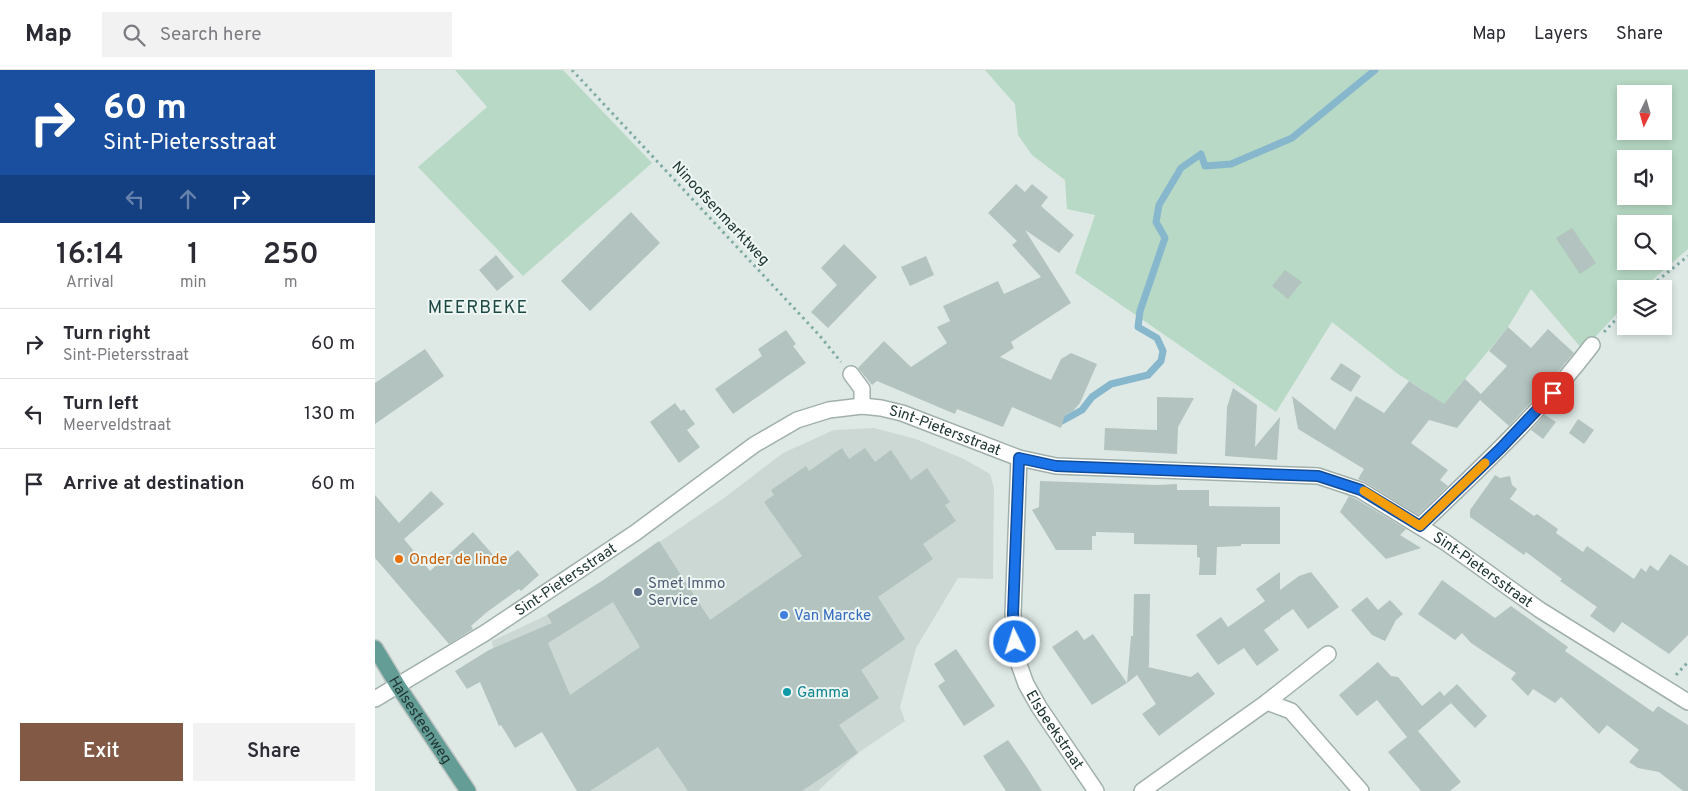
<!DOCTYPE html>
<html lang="en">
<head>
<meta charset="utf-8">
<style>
	:root { --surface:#fff; --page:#f2f2f3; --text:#2b2b33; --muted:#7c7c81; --line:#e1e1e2; --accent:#815944 }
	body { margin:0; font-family:Overpass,sans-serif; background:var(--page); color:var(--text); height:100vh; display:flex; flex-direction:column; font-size:19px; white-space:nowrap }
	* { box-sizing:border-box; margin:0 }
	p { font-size:16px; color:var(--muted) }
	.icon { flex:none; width:28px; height:28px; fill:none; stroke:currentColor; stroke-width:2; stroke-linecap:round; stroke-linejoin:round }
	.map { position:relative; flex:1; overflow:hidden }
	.details { display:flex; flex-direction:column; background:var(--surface); width:375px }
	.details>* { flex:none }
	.guide { background:#1a4fa0; color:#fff; overflow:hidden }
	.needle { width:32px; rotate:185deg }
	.tools { position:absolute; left:1242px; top:15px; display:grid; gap:10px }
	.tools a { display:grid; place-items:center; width:55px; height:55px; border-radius:0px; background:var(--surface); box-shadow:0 2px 8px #0003; font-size:25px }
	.pin { position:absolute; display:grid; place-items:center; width:42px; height:42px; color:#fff; margin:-21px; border-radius:10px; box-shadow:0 2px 8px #0006 }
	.me { position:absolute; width:55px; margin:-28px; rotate:356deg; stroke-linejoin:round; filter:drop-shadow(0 0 4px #0008) }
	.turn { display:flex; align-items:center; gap:18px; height:105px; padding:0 20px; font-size:22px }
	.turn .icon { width:65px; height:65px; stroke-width:2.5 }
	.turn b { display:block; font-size:35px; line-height:42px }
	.lanes { display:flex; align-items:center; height:48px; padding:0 20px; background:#0003; justify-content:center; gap:25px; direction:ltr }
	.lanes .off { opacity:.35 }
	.eta { display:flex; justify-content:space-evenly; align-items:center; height:85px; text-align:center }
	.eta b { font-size:30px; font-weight:600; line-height:35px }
	.button { display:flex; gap:10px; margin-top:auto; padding:10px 20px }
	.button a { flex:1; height:58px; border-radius:0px; background:var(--accent); color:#fff; font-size:20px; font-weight:600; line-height:58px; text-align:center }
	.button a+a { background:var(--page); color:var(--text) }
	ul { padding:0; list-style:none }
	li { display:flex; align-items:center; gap:15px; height:70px; padding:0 20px; border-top:1px solid var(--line) }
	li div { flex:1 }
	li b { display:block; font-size:19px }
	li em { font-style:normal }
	header { display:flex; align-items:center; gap:30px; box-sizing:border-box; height:70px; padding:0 25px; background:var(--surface); border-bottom:1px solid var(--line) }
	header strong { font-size:24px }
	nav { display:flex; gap:28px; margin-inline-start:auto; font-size:18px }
	.search { width:350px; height:45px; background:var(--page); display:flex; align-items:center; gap:12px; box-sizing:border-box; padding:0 18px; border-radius:0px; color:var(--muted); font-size:19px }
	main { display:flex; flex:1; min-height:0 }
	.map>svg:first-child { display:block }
	.built { fill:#ccd8d4 }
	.green { fill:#b7d9c5; fill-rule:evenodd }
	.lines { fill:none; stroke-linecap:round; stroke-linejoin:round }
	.stream { stroke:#87b7cc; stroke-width:7 }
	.building { fill:#b3c3bf; fill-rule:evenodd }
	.minor-casing { stroke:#a1b0ac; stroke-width:18 }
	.major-casing { stroke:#bcc3c2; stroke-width:18 }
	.path { stroke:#7faba4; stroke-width:3; stroke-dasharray:2.5 4; stroke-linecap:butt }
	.minor { stroke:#fff; stroke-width:15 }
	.major { stroke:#649c96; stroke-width:15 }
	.route-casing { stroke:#114b97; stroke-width:12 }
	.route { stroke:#1a73e8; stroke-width:9 }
	.slow { stroke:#f59e0b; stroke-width:9 }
	.food-dot { fill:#e8710a; stroke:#eef6f3; stroke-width:2 }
	.service-dot { fill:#5c6f8a; stroke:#eef6f3; stroke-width:2 }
	.shop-dot { fill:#3f7fe0; stroke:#eef6f3; stroke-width:2 }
	.culture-dot { fill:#0f9aa8; stroke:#eef6f3; stroke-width:2 }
	.labels { text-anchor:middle; stroke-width:4; stroke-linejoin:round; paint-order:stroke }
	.street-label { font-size:15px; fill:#203734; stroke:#eef6f3 }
	.food-label { font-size:15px; fill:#c56008; stroke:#eef6f3; text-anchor:start }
	.service-label { font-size:15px; fill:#4e5e75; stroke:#eef6f3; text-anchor:start }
	.shop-label { font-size:15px; fill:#366cbe; stroke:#eef6f3; text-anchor:start }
	.culture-label { font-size:15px; fill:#0d838f; stroke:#eef6f3; text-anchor:start }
	.quarter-label { font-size:18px; letter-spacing:1px; fill:#1d4844; stroke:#eef6f3 }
</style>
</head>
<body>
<header>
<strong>Map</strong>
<div class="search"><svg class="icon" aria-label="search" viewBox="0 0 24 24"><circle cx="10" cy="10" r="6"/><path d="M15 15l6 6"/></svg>Search here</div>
<nav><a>Map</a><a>Layers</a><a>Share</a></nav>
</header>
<main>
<section class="details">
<div class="guide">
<div class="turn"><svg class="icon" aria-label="right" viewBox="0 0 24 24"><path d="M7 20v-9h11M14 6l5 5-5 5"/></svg><div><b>60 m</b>Sint-Pietersstraat</div></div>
<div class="lanes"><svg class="icon off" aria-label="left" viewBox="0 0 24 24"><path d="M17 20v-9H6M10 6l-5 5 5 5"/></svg><svg class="icon off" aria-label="ahead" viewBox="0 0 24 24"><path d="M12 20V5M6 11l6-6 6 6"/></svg><svg class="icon" aria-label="right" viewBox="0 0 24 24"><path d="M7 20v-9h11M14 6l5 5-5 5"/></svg></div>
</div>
<div class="eta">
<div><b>16:14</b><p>Arrival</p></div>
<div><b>1</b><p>min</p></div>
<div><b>250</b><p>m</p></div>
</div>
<ul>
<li><svg class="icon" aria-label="right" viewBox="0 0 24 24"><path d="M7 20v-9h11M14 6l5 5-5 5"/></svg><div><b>Turn right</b><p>Sint-Pietersstraat</p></div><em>60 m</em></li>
<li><svg class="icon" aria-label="left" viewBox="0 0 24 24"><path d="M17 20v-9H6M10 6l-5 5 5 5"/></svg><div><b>Turn left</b><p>Meerveldstraat</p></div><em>130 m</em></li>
<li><svg class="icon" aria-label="arrive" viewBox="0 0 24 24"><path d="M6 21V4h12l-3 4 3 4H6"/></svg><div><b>Arrive at destination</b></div><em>60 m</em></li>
</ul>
<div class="button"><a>Exit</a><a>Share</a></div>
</section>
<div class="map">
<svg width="1313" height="721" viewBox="0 0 1313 721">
	<rect width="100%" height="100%" fill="#dee9e5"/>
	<path class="built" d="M499,358L541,369L589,389L615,404L619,418L618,509L583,508L541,578L525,637L530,651L483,683L443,721H202L118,578L117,571L172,545L227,511L349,428L408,383L459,360Z"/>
	<g class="green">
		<path d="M80,0H188L277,93L148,206L43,97L112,37Z"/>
		<path d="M610,0H1313V179L1267,219H1251V234L1208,280L1156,219L1133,257L1067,337L1047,319L1023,304L957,252L901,342L700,203L720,145L692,139L690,110L657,85L643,65L640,34ZM1251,24H1289V61H1251ZM1251,89H1289V126H1251ZM1251,154H1289V191H1251Z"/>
	</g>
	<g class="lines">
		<path class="stream" d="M687,351L707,340L717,327L736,314L773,305L786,291L788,281L782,268L763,257L765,241L790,168L781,152L784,135L806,98L826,84L830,96L856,94L917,68L1000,0"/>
	</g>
	<g class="building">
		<path d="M641,114L650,122L657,114L673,127L666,136L699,165L684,183L650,160L696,233L636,272L639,278L625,287L676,310L686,289L696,283L722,294L705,333L698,341L690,345L686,358L637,337L628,357L582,339L580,344L502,311L497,315L483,298L509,271L536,297L572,273L562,257L575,251L568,236L623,211L629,224L666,207L637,175L642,171L613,143Z"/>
		<path d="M256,142L285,173L215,241L186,211Z"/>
		<path d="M1197,158L1221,193L1205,204L1181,168Z"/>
		<path d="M469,174L502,207L453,258L436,242L462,215L446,198Z"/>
		<path d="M121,185L139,207L122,221L104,200Z"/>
		<path d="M551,186L559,205L535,216L526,197Z"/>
		<path d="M910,200L927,212L913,229L897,216Z"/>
		<path d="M1133,257L1156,278L1173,259L1199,283L1170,317L1134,356L1105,330L1082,358L1054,350L1036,373L1073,400L1065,410L1073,416L1043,445L990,412L983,409L989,399L923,359L917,326L960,360L981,326L1009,343L1034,311L1069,334L1090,309L1106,324L1132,296L1114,281Z"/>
		<path d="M411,260L421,274L418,276L431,293L358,344L340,319L387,286L383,279Z"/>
		<path d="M50,279L69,306L0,354V313Z"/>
		<path d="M966,293L986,306L976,322L955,309Z"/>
		<path d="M858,318L882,335L880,377L905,347L902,390L850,386L852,337Z"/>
		<path d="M782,327L819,328L803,357L802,384L729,380L730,358L782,360Z"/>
		<path d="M300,333L306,341L309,339L320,354L312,360L325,377L304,393L275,352Z"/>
		<path d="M1170,345L1181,352L1168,369L1156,360Z"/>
		<path d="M1203,349L1219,360L1209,374L1194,363Z"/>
		<path d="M467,378L474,389L490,378L500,392L516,380L536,410L552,398L575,432L570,435L581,451L548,474L558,489L503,527L530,569L486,600L504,628L464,655L483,683L427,721H313L283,677L215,721H202L167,662L140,678L126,655L124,656L105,612L92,619L80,601L114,580L177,553L172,545L227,511L284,471L335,550L427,486L389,432L399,425L396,420L431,396L434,401ZM238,532L265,577L195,625L173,573Z"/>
		<path d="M1120,405L1125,408L1135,406L1137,415L1142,419L1135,429L1159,446L1162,444L1183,459L1181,463L1208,482L1212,476L1259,509L1266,498L1271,502L1275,495L1283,501L1295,484L1313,496V565L1294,584L1247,552L1239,563L1215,546L1222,537L1185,511L1187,509L1151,482L1149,485L1095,447V440Z"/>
		<path d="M665,411L782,415L802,414V420H834V436L905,437V474H866V476L842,477L841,505H824L825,488L822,487V475L759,474V463L721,462V466H717V480H681L657,440L664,437Z"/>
		<path d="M56,421L69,434L29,469L55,501L98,462L126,494L143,480L164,505L146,521L144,519L112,542L96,556L98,559L74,574L0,488V425L24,453Z"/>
		<path d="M974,426L981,429L1031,459L1025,465L1046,478L1011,489L965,442Z"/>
		<path d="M905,502V520L924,506L936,502L964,537L933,559L918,539L905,548V551L904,549L889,560L904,580L882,596L869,578L843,595L821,565L846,547L853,557L890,531L881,519Z"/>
		<path d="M1067,510L1120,548L1136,536L1193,577L1190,581L1278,642L1283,636L1313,655V721H1308L1284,702L1263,698L1254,692L1264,680L1232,655L1224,664L1186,627L1180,633L1158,619L1153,626L1136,609L1141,603L1096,573L1087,563L1080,570L1043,544Z"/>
		<path d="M759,524H775L774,596L773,597L816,607L823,602L840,624L784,666L767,644L781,634L762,605L752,613L756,566H758Z"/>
		<path d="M992,527L1003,540L1015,530L1028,544L1021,550L1010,571L997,565L976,540Z"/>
		<path d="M702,560L709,570L718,564L752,613L717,635L677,577Z"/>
		<path d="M581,579L620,636L589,656L563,616L570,611L559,594Z"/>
		<path d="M1003,592L1016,606L1023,607L1047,636L1065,621L1069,626L1082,614L1112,646L1100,658L1071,628L1076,633L1043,661L1086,712L1075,721H1046L1013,682L1032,667L1002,630L982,646L964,625Z"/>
		<path d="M633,670L653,699L667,721H631L608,686Z"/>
	</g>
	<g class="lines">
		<g class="minor-casing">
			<g id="minor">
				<path d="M476,304L487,319V336"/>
				<path id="s1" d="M644,388L638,544L641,586L651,614L664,637L721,721"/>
				<path d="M1045,456C1105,398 1167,341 1217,275"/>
				<path id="s2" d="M0,629L110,563L260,463L379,375L422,350L454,340L487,336L506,338L527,343L644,388L681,396L943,406L985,420L1070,472L1165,540L1313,632"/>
				<path d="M892,632L916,641L986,721"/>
				<path d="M767,721L892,632L953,584"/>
			</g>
		</g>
		<g class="major-casing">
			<g id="major">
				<path id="s3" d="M0,578L23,616L93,721"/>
			</g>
		</g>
		<g class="path">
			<path d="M197,0L445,266L466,292"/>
			<path d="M1272,219L1313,186"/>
			<path d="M1229,262L1251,239"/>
			<path d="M1301,605L1313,592"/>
		</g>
		<use href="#minor" class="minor"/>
		<use href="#major" class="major"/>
	</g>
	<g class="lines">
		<g class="route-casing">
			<path id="route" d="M640,572L638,544L644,388L681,396L943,406L986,420L1045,456L1126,378L1178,323"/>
		</g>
		<use href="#route" class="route"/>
		<path class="slow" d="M989,421L1045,456L1110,393"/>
	</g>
	<circle class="food-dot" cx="24" cy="489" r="5"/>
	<circle class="service-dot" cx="263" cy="522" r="5"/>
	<circle class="shop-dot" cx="409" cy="545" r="5"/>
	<circle class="culture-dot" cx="412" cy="622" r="5"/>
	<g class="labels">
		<g class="street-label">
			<text transform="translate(346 143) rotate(47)" y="5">Ninoofsenmarktweg</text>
			<text dy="5" stroke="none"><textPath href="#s2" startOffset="660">Sint-Pietersstraat</textPath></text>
			<text dy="5" stroke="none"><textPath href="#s2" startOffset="1230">Sint-Pietersstraat</textPath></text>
			<text dy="5" stroke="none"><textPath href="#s2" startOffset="225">Sint-Pietersstraat</textPath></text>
			<text dy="5" stroke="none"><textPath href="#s3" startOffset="85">Halsesteenweg</textPath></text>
			<text dy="5" stroke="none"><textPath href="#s1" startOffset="282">Elsbeekstraat</textPath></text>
		</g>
		<g class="food-label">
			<text x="34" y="494">Onder de linde</text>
		</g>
		<g class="service-label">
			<text x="273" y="518">Smet Immo<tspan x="273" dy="17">Service</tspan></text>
		</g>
		<g class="shop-label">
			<text x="419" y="550">Van Marcke</text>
		</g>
		<g class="culture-label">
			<text x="422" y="627">Gamma</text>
		</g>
		<g class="quarter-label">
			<text x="103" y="243">MEERBEKE</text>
		</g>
	</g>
</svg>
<div class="tools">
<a><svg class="needle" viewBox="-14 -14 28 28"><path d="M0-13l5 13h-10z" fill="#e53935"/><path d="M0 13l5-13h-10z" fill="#7c7c81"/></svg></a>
<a><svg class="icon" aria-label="sound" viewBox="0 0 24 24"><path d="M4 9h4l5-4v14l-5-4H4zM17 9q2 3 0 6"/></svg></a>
<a><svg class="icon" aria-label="search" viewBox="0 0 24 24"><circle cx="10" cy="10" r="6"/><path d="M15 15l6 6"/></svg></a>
<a><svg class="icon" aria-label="layers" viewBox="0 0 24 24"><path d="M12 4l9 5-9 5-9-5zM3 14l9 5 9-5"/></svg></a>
</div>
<div class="pin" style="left:1178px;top:323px;background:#d93025"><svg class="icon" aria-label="arrive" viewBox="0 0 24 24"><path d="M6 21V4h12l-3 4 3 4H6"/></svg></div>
<svg class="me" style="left:640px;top:572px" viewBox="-20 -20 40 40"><circle r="17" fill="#1a73e8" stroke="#fff" stroke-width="3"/><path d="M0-11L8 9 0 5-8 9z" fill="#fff"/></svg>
</div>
</main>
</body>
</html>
